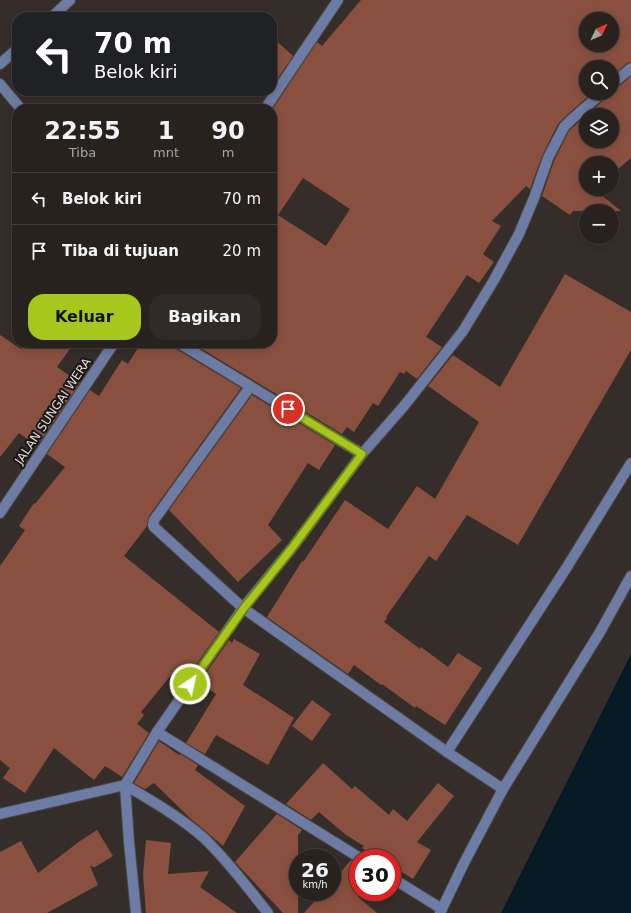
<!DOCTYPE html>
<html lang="id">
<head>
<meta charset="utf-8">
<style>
	:root { --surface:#28221f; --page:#302a28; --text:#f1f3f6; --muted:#a5a4a4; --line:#443f3d; --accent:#a8c71c }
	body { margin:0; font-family:"DejaVu Sans",sans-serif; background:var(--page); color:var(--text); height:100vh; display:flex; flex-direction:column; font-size:15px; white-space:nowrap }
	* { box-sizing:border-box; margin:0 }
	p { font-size:13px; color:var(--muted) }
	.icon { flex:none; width:22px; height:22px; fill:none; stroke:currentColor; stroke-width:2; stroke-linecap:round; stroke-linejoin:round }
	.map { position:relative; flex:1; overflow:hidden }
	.side { position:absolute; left:12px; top:104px; width:265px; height:244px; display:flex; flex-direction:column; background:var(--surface); border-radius:16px; box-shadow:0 2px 10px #0003,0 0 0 1px var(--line) }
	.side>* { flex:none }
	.hud { position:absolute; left:12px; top:12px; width:265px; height:84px; border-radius:16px; box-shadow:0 2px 10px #0003,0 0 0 1px var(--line); background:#202124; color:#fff; overflow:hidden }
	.needle { width:26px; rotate:46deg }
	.tools { position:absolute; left:579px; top:12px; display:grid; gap:8px }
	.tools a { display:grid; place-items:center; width:40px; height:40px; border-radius:50%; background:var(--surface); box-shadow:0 2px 10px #0003,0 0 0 1px var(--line); font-size:20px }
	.speed { position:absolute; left:289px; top:849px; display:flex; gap:8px; font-size:20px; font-weight:700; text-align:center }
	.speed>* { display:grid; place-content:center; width:52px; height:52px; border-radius:50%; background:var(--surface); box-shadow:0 2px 10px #0003,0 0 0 1px var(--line); line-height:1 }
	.speed small { font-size:10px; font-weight:400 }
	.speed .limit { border:6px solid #d22; background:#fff; color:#111 }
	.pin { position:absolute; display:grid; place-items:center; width:34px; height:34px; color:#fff; margin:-17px; border:2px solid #fff; border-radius:50%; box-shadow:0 1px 4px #0007 }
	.me { position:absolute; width:44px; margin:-22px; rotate:34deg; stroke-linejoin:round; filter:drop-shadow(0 0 3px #0008) }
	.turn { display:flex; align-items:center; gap:14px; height:84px; padding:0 16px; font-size:18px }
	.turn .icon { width:52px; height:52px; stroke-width:2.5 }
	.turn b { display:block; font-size:28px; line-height:34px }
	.eta { display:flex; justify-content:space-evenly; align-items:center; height:68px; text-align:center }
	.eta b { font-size:24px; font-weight:800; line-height:28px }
	.primary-button { display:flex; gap:8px; margin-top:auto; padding:8px 16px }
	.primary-button a { flex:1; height:46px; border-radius:16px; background:var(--accent); color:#111; font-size:16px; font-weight:800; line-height:46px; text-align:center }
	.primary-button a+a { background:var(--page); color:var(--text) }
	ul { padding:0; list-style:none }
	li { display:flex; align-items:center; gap:12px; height:52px; padding:0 16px; border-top:1px solid var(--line) }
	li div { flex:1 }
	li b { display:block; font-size:15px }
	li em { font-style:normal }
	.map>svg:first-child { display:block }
	.water { fill:#061a24 }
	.building { fill:#8a503f; fill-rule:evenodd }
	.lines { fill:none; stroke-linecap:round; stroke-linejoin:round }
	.minor-casing { stroke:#514945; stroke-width:12 }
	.minor { stroke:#6c7ca4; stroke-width:10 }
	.route-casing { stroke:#6d8112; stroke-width:10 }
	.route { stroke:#a8c71c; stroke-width:7 }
	.labels { text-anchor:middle; stroke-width:4; stroke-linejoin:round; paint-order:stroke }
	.street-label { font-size:12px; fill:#e1dcda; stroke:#1a1615 }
</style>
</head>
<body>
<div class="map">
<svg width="631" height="913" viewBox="0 0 631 913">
	<rect width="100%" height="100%" fill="#352d29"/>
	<path class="water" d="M631,654V913H501Z"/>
	<g class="building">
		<path d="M361,0H631V62L627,63L612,76V67H586V93H592L568,114L558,124L542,156L530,189L526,186L492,221L501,226L483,254L494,262L479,283L467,275L426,337L442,347L417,379L406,371L404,374L400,372L378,406L373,403L354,432L347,427L342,434L192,343H272V110L317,42L322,46ZM586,19H612V45H586ZM303,178L350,209L326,246L278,215Z"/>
		<path d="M272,37L293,56L272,87Z"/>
		<path d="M631,76V158L612,174V163H586V189H594L621,211H574V210L570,215L542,196L554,161L569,131L586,115V141H612V115H587L606,98L608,93H612V90L616,89Z"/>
		<path d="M565,274L631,312V350L518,545L467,515L436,561L429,556L386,617L387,618L384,622L420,649L421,647L448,667L458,653L482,668L445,725L416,706L415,708L382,684L381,685L354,665L348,674L267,617L302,561L303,562L345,500L388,529L417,486L435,499L479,422L428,386L453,355L500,387Z"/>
		<path d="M0,335L21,349L25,343H74L57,367L80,383L37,446L19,433L0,457Z"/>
		<path d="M141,343H173L174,346L176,349L241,388L149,516L147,526L124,556L219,632L188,676L176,669L141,712L144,715L137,724L149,733L122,777L105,766L94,780L54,748L25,793L3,778L10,768L0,760V566L25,530L19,526L34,503L35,504L65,467L47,454L90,390L99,396L122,360L128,364Z"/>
		<path d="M252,395L335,445L319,470L308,463L268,525L282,540L238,582L169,510Z"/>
		<path d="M234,639L260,654L243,685L294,718L268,765L216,735L205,754L186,743L216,694L199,683L229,640L232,643Z"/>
		<path d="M312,700L331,714L312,741L292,726Z"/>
		<path d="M159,741L179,755L180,754L198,765L195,770L245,806L223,846L190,818L154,783L145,789L134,783Z"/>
		<path d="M323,763L352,789L355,786L389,815L393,809L407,821L438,783L454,796L417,842L431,850L413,879L392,866V858H378L362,848L364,846L346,835L319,812L311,820L286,804Z"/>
		<path d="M277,814L302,830L298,835V913H283L235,862Z"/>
		<path d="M97,830L113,856L95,867L90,866L98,885L47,913H0V852L21,841L38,873L80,841Z"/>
		<path d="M146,840L171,843L168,874L209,871L200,887L237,913H146L143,875Z"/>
		<path d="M351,860L358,864V897L377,913H304L323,892H332V882Z"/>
	</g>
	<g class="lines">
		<g class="minor-casing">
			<g id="minor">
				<path d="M52,17L70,0"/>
				<path d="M0,64L17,49"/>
				<path d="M0,84L21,109"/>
				<path d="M612,84L631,68"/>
				<path d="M265,109L338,0"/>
				<path d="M179,343L362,454"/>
				<path d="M250,387L154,520L153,525L154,527L243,608L447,752"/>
				<path d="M0,513L114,343"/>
				<path d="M157,732L360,858"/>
				<path d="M125,785C152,801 180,817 204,838C228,861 248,888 268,913"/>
				<path d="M125,785L129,842L136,913"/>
				<path d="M503,789L600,632L631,576"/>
				<path d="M0,814L125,785L157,732L207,660L243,608L292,548L362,454L404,406L463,331L494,280L519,234L534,198L548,158L564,127L572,119L602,93"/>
				<path d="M392,878L442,909"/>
				<path d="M440,913L464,863L503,789L447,752L567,567L631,463"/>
			</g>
		</g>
		<use href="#minor" class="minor"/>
	</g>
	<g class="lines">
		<g class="route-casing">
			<path id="route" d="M190,684L244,608L292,548L362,454L288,409"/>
		</g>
		<use href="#route" class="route"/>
	</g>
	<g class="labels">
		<g class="street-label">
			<text transform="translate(53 411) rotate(-56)" y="4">JALAN SUNGAI WERA</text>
		</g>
	</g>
</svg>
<div class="tools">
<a><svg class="needle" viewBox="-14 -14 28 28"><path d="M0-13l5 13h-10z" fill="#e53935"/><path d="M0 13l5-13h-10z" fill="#a5a4a4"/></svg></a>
<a><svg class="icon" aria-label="search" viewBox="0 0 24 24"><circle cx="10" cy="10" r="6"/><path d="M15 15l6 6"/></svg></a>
<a><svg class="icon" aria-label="layers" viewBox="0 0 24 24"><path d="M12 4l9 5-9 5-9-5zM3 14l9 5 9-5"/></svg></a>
<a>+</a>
<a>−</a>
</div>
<div class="speed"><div>26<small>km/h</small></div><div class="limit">30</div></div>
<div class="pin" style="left:288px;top:409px;background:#d93025"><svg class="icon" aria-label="arrive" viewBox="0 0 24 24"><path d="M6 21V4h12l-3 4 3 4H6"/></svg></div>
<svg class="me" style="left:190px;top:684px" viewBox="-20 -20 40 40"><circle r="17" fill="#a8c71c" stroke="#fff" stroke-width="3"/><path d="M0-11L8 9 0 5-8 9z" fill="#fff"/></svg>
<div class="hud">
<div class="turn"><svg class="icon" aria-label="left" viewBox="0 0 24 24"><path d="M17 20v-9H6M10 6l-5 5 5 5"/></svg><div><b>70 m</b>Belok kiri</div></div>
</div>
<section class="side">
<div class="eta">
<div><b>22:55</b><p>Tiba</p></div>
<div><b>1</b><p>mnt</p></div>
<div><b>90</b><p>m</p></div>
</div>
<ul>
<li><svg class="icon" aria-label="left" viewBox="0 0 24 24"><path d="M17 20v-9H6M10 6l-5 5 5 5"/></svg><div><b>Belok kiri</b></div><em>70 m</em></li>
<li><svg class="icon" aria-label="arrive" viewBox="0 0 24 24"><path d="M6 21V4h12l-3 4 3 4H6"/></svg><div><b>Tiba di tujuan</b></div><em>20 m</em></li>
</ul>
<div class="primary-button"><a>Keluar</a><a>Bagikan</a></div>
</section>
</div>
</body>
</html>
